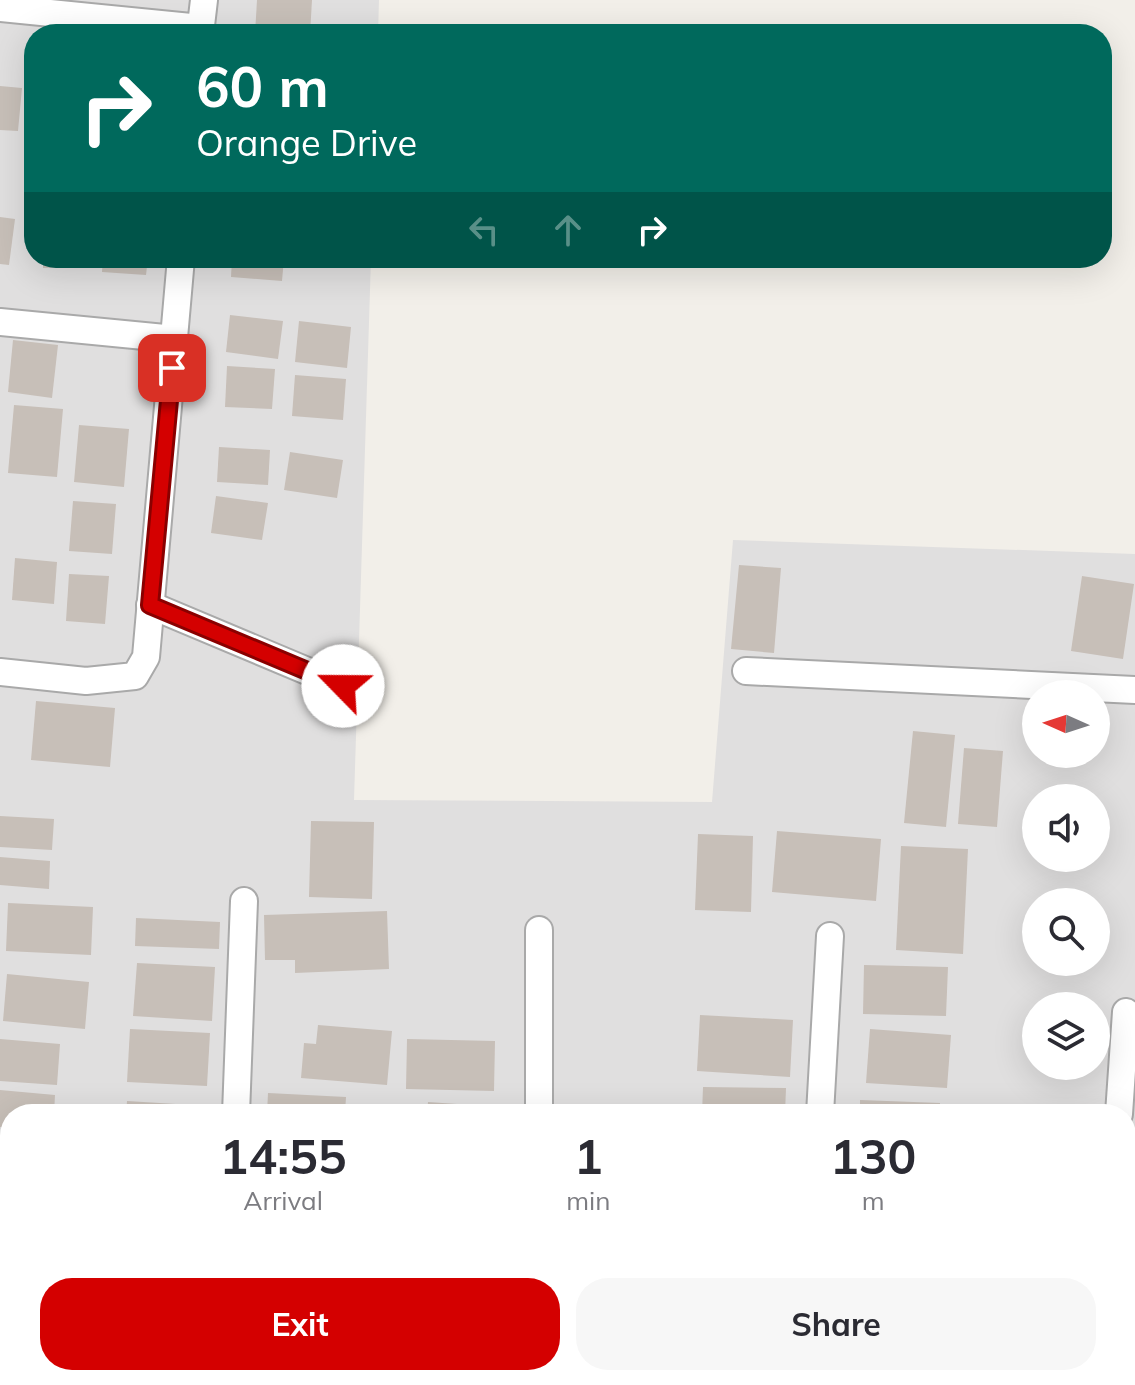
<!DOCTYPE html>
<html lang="en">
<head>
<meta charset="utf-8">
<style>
	:root { --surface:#fff; --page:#f7f7f7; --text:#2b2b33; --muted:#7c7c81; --accent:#d40000 }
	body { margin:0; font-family:Mulish,sans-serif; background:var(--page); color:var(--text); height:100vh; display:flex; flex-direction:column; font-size:30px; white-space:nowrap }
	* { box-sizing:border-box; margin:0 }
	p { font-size:26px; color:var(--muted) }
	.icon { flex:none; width:44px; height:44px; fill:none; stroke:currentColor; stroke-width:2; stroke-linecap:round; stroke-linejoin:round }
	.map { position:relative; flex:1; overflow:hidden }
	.panel { position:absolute; left:0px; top:1104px; width:1136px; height:282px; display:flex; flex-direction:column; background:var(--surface); border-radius:32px 32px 0 0; box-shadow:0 8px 32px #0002 }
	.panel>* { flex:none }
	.top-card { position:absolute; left:24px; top:24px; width:1088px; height:244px; border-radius:32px; box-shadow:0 8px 32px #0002; background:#00695c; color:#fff; overflow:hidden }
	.needle { width:52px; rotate:273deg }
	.controls { position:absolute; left:1022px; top:680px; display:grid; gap:16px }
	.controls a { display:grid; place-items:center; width:88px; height:88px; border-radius:50%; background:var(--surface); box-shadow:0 8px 32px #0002; font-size:40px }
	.pin { position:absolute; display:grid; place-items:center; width:68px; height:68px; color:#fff; margin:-34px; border-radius:16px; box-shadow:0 4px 12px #0006 }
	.me { position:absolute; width:88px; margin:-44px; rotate:293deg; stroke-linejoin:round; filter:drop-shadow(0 0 6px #0008) }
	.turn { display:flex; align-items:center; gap:28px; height:168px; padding:0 40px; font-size:36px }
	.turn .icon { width:104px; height:104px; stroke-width:2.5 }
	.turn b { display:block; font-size:56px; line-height:68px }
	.lanes { display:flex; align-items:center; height:76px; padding:0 40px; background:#0003; justify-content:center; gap:40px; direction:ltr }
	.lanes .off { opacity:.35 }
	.eta { display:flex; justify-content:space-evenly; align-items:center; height:136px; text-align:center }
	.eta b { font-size:48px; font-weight:700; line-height:56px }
	.action { display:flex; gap:16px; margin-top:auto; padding:16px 40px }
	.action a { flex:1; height:92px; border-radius:32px; background:var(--accent); color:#fff; font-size:32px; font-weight:700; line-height:92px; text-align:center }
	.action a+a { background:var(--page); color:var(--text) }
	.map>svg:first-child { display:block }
	.residential { fill:#e0dfdf; fill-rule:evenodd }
	.building { fill:#c7bfb8 }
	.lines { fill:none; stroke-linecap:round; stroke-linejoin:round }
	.street-casing { stroke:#a9a9a9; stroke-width:30 }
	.street { stroke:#fff; stroke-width:26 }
	.route-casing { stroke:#8a0000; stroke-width:20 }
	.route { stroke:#d40000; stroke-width:14 }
</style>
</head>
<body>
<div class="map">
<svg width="1135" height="1385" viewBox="0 0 1135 1385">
	<rect width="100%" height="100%" fill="#f2efe9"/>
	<path class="residential" d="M0,0H379L378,34H34V258H371L354,800L712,802L733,540L1135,554V1385H0ZM1036,694H1096V754H1036ZM1036,798H1096V858H1036ZM1036,902H1096V962H1036ZM1036,1006H1096V1066H1036ZM10,1114H1126V1376H10Z"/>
	<g class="building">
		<path d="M257,0H312L310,34H255Z"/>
		<path d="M0,86L22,88L18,131L0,130Z"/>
		<path d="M0,217L15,219L9,265L0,264Z"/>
		<path d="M43,258H88V267L43,268Z"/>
		<path d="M103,258H148L146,275L102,272Z"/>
		<path d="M232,258H284L282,281L231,277Z"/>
		<path d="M230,315L283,321L278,359L226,352Z"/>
		<path d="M299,321L351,327L347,368L295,362Z"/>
		<path d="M13,340L58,345L52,398L8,392Z"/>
		<path d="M227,366L275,369L272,409L225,407Z"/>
		<path d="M295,375L346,379L343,420L292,416Z"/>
		<path d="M14,405L63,409L57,477L8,473Z"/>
		<path d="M79,425L129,429L124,487L74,482Z"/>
		<path d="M219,447L270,450L268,485L217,482Z"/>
		<path d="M290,452L343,460L337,498L284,490Z"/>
		<path d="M216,496L268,503L262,540L211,533Z"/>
		<path d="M73,501L116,504L112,554L69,551Z"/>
		<path d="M15,558L57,562L54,604L12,600Z"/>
		<path d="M739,565L781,568L774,653L731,649Z"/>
		<path d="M69,574L109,576L105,624L66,621Z"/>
		<path d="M1082,576L1134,584L1123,659L1071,651Z"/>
		<path d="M36,701L115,708L110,767L31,760Z"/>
		<path d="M913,731L955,735L946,827L904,823Z"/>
		<path d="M964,748L1003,751L997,827L958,824Z"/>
		<path d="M0,816L54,819L52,850L0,847Z"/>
		<path d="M311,821L374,822L372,899L309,897Z"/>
		<path d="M777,831L881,839L876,901L772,892Z"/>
		<path d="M698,834L753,836L751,912L695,910Z"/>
		<path d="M901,846L968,849L963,954L896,950Z"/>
		<path d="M0,857L50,861L49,889L0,885Z"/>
		<path d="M8,903L93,907L91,955L6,951Z"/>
		<path d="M387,911L389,969L295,973V960H265L264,915Z"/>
		<path d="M136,918L220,922L219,949L135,946Z"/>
		<path d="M137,963L215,967L212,1021L133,1016Z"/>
		<path d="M864,965L948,967L946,1016L863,1014Z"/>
		<path d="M7,974L89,982L85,1029L3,1021Z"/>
		<path d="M700,1015L793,1020L790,1077L697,1071Z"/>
		<path d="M318,1025L392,1031L387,1085L301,1078L304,1043L316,1044Z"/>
		<path d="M130,1029L210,1033L207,1086L127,1082Z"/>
		<path d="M870,1029L951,1035L947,1088L866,1083Z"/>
		<path d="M0,1039L60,1044L57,1085L0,1081Z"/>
		<path d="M407,1039L495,1041L494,1091L406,1089Z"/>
		<path d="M703,1087L786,1088L785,1114H702Z"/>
		<path d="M0,1090L55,1095L54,1114H10V1128L0,1127Z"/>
		<path d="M268,1093L346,1097L345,1114H267Z"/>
		<path d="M860,1100L940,1103V1114H860Z"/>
		<path d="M127,1101L208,1106L207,1114H126Z"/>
		<path d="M428,1102L500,1107V1114H427Z"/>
		<path d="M0,1137L10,1138V1178L0,1177Z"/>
		<path d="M0,1189L10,1190V1228H0Z"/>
		<path d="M0,1238L10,1239V1278L0,1277Z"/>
		<path d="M69,1376H160L159,1385H68Z"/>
		<path d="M349,1376H389L407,1378L406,1385H348Z"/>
		<path d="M439,1376H478L477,1385H438Z"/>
	</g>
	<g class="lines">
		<g class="street-casing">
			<g id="street">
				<path d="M0,8L201,28"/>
				<path d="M200,34L204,0"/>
				<path d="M0,322L175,339"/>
				<path d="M150,605L343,686"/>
				<path d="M746,671L1135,690"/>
				<path d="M0,672L86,681L135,676L146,657L181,258"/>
				<path d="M539,930V1114"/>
				<path d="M236,1114L244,901"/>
				<path d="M820,1114L830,936"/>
				<path d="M1119,1114L1126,1012"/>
				<path d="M0,1293H10"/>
				<path d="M1126,1361L1135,1362"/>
				<path d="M11,1385V1376"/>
				<path d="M488,1385V1376"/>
				<path d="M786,1385V1376"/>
			</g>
		</g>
		<use href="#street" class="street"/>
	</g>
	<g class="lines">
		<g class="route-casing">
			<path id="route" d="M172,368L150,605L343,686"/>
		</g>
		<use href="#route" class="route"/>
	</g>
</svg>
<div class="controls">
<a><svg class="needle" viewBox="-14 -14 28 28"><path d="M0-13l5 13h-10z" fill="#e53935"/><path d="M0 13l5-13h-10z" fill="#7c7c81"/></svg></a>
<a><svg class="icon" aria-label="sound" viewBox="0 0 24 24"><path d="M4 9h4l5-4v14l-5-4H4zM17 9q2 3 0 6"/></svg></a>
<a><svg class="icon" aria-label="search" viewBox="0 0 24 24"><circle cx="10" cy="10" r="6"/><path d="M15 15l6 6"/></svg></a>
<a><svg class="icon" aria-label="layers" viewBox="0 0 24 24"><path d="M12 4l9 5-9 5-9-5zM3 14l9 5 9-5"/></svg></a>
</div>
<div class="pin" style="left:172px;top:368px;background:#d93025"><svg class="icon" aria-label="arrive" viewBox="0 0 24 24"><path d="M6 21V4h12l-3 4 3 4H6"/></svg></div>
<svg class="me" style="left:343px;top:686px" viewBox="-20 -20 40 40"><circle r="19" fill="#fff"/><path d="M0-13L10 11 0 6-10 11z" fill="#d40000"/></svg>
<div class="top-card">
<div class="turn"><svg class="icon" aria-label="right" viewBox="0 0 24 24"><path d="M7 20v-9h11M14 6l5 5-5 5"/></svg><div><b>60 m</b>Orange Drive</div></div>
<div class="lanes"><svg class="icon off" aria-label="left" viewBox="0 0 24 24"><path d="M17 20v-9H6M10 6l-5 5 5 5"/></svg><svg class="icon off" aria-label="ahead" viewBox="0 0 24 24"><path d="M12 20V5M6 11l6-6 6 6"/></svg><svg class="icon" aria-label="right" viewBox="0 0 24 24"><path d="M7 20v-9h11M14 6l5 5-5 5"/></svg></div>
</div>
<section class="panel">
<div class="eta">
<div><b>14:55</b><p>Arrival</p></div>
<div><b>1</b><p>min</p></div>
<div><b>130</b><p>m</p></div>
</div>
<div class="action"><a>Exit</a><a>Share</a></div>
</section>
</div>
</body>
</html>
